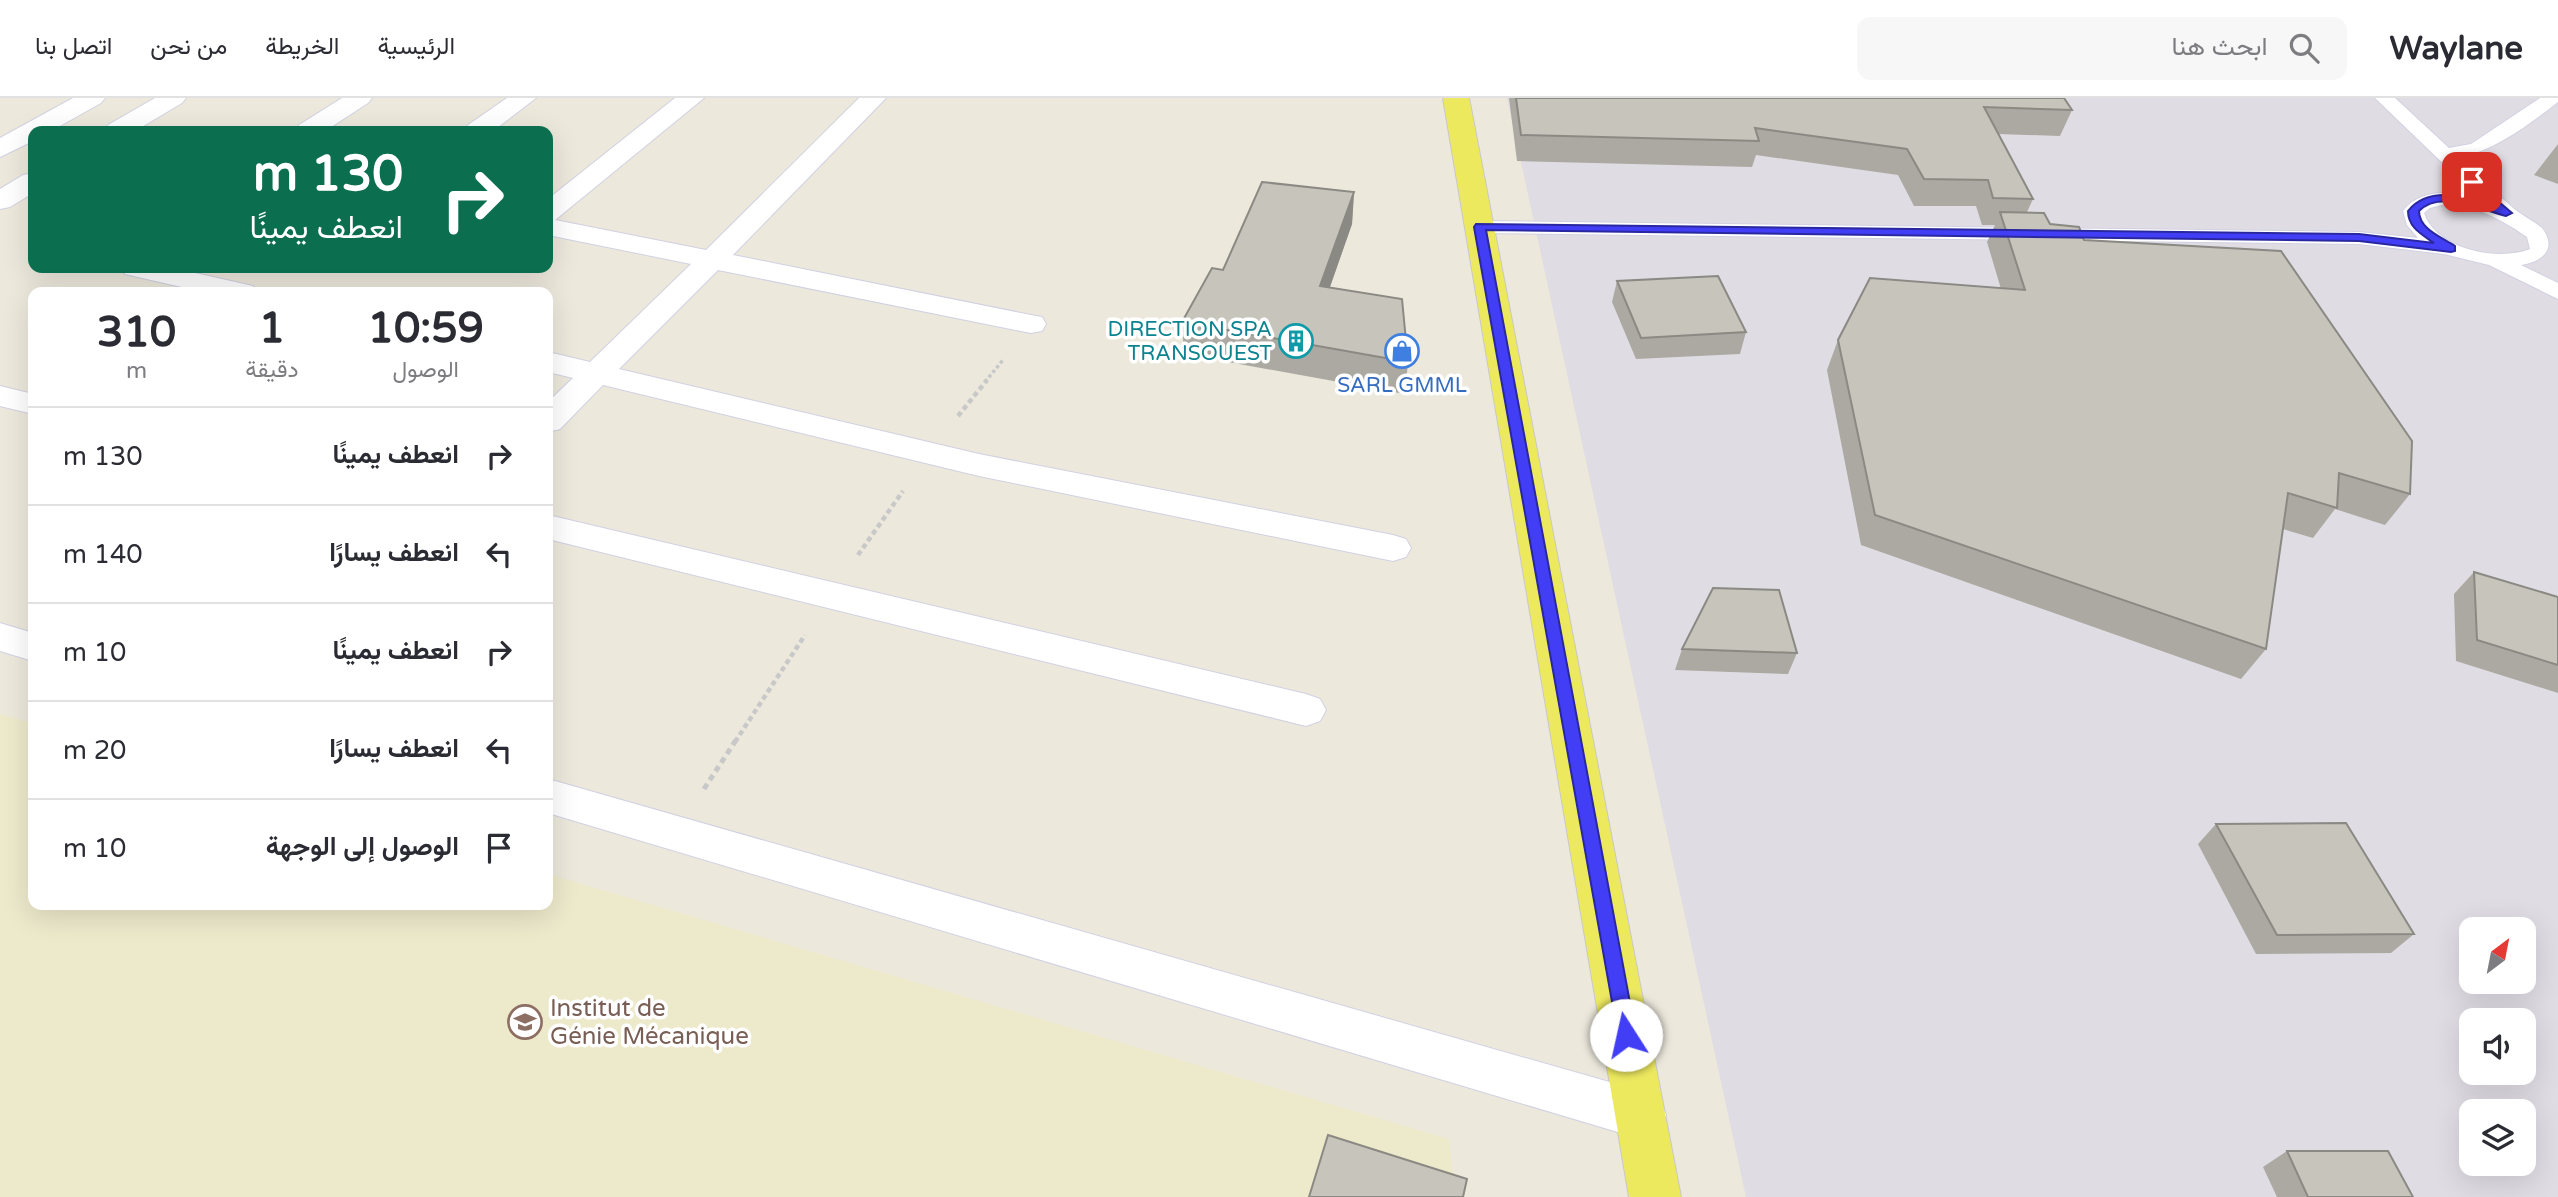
<!DOCTYPE html>
<html lang="ar">
<head>
<meta charset="utf-8">
<style>
	:root { --surface:#fff; --page:#f7f7f7; --text:#2b2b33; --muted:#7c7c81; --line:#e1e1e2 }
	body { margin:0; font-family:"Varela Round",Vazirmatn,sans-serif; background:var(--page); color:var(--text); direction:rtl; height:100vh; display:flex; flex-direction:column; font-size:26px; white-space:nowrap }
	* { box-sizing:border-box; margin:0 }
	p { font-size:23px; color:var(--muted) }
	.icon { flex:none; width:38px; height:38px; fill:none; stroke:currentColor; stroke-width:2; stroke-linecap:round; stroke-linejoin:round }
	.map { position:relative; flex:1; overflow:hidden; direction:ltr }
	.panel { position:absolute; left:28px; top:189px; width:525px; height:623px; display:flex; flex-direction:column; background:var(--surface); border-radius:14px; box-shadow:0 7px 28px #0002; direction:rtl }
	.panel>* { flex:none }
	.top-card { position:absolute; left:28px; top:28px; width:525px; height:147px; border-radius:14px; box-shadow:0 7px 28px #0002; direction:rtl; background:#0b6e4f; color:#fff; overflow:hidden }
	.needle { width:46px; rotate:32deg }
	.buttons { position:absolute; left:2459px; top:819px; display:grid; gap:14px }
	.buttons a { display:grid; place-items:center; width:77px; height:77px; border-radius:14px; background:var(--surface); box-shadow:0 7px 28px #0002; font-size:35px }
	.pin { position:absolute; display:grid; place-items:center; width:60px; height:60px; color:#fff; margin:-30px; border-radius:14px; box-shadow:0 4px 10px #0006 }
	.me { position:absolute; width:77px; margin:-38px; rotate:350deg; stroke-linejoin:round; filter:drop-shadow(0 0 5px #0008) }
	.turn { display:flex; align-items:center; gap:24px; height:147px; padding:0 35px; font-size:32px }
	.turn .icon { width:91px; height:91px; stroke-width:2.5 }
	.turn b { display:block; font-size:49px; line-height:60px }
	.eta { display:flex; justify-content:space-evenly; align-items:center; height:119px; text-align:center }
	.eta b { font-size:42px; font-weight:700; line-height:49px }
	ul { padding:0; list-style:none }
	li { display:flex; align-items:center; gap:21px; height:98px; padding:0 35px; border-top:2px solid var(--line) }
	li div { flex:1 }
	li b { display:block; font-size:26px }
	li em { font-style:normal }
	header { display:flex; align-items:center; gap:42px; box-sizing:border-box; height:98px; padding:0 35px; background:var(--surface); border-bottom:2px solid var(--line) }
	header strong { font-size:33px }
	nav { display:flex; gap:38px; margin-inline-start:auto; font-size:24px }
	.search { width:490px; height:63px; background:var(--page); display:flex; align-items:center; gap:18px; box-sizing:border-box; padding:0 24px; border-radius:14px; color:var(--muted); font-size:26px }
	.map>svg:first-child { display:block }
	.industrial { fill:#e0dce4; fill-rule:evenodd }
	.education { fill:#ede9cb }
	.lines { fill:none; stroke-linecap:round; stroke-linejoin:round }
	.service-casing { stroke:#d1d1e2; stroke-width:2 }
	.minor-casing { stroke:#d1d1e2; stroke-width:2 }
	.primary-casing { stroke:#c8c8c8; stroke-width:2 }
	.path-far2 { stroke:#c8c8c8; stroke-width:3.5; stroke-dasharray:3.5 2.5; stroke-linecap:butt }
	.path-far1 { stroke:#c8c8c8; stroke-width:4.5; stroke-dasharray:5 3.5; stroke-linecap:butt }
	.path { stroke:#c8c8c8; stroke-width:5; stroke-dasharray:6 4.5; stroke-linecap:butt }
	.service { fill:#fff; fill-rule:evenodd }
	.minor { fill:#fff; fill-rule:evenodd }
	.primary { fill:#ede95f; fill-rule:evenodd }
	.wall { fill:#aba9a1 }
	.shaded-wall { fill:#8b8983 }
	.building { fill:#c7c4bb; stroke:#8b8983; stroke-width:2 }
	.route { fill:#413ef6; stroke:#2a28a0; stroke-width:2 }
	.labels { text-anchor:middle; stroke-width:7; stroke-linejoin:round; paint-order:stroke }
	.culture-label { font-size:21px; fill:#0d838f; stroke:#fff; text-anchor:end }
	.shop-label { font-size:21px; fill:#366cbe; stroke:#fff }
	.near-education-label { font-size:24px; fill:#785e54; stroke:#fff; text-anchor:start }
</style>
</head>
<body>
<header>
<strong>Waylane</strong>
<div class="search"><svg class="icon" aria-label="search" viewBox="0 0 24 24"><circle cx="10" cy="10" r="6"/><path d="M15 15l6 6"/></svg>ابحث هنا</div>
<nav><a>الرئيسية</a><a>الخريطة</a><a>من نحن</a><a>اتصل بنا</a></nav>
</header>
<div class="map">
<svg width="2558" height="1099" viewBox="0 0 2558 1099">
	<rect width="100%" height="100%" fill="#ece8dc"/>
	<path class="industrial" d="M1507,0H2558V1099H1746ZM2471,831H2524V884H2471ZM2471,922H2524V975H2471ZM2471,1013H2524V1066H2471Z"/>
	<path class="education" d="M0,616L33,625V807H548V776L1449,1041L1455,1099H0Z"/>
	<g class="lines">
		<g class="service-casing">
			<path id="service" d="M2375,0H2395L2449,50L2471,46L2540,0H2558V4C2527,28 2497,51 2459,60C2476,76 2493,93 2511,108C2520,117 2533,122 2542,130C2558,151 2542,164 2521,167L2558,185V201L2489,167L2444,156L2359,146L1480,135L1473,133L1470,129L1473,125L1480,123L2359,134L2418,140L2407,127L2403,113C2420,90 2453,93 2478,99ZM2446,106C2478,109 2501,121 2527,139L2530,151C2497,164 2436,151 2424,115L2430,110Z"/>
		</g>
		<g class="minor-casing">
			<g id="minor">
				<path d="M73,0H105L101,5L51,33H33V43L0,59V40Z"/>
				<path d="M155,0H186L182,5L135,33H104L108,27Z"/>
				<path d="M342,0H372L368,5L325,33H295L299,27Z"/>
				<path d="M507,0H536L493,33H464L468,27Z"/>
				<path d="M675,0H704L555,122L706,152L859,0H886L733,157L1031,217L1042,219L1046,226L1042,233L1031,235L718,172L619,271L979,356L1393,437L1406,441L1411,450L1406,459L1393,463L979,378L603,287L560,331L548,334V304L573,280L548,274V254L590,264L691,166L548,137V101Z"/>
				<path d="M33,75V95L10,109L0,111V91L23,77Z"/>
				<path d="M120,170H173L253,188L257,194H203L125,176Z"/>
				<path d="M0,288L33,296V316L0,308Z"/>
				<path d="M548,417L1306,596L1320,601L1326,612L1320,623L1306,628L548,441Z"/>
				<path d="M0,525L33,535V563L0,553Z"/>
				<path d="M548,681L1641,993L1659,1000L1666,1017L1659,1034L1641,1041L548,715Z"/>
			</g>
		</g>
		<g class="primary-casing">
			<path id="primary" d="M1443,0H1469L1681,1099H1629Z"/>
		</g>
		<path class="path-far2" d="M985,284L1003,262"/>
		<g class="path-far1">
			<path d="M958,318L987,282"/>
			<path d="M858,457L903,393"/>
			<path d="M735,644L805,537"/>
		</g>
		<path class="path" d="M704,691L736,642"/>
		<use href="#service" class="service"/>
		<use href="#minor" class="minor"/>
		<use href="#primary" class="primary"/>
	</g>
	<g class="wall">
		<path d="M1509,0H2064L2072,12L2060,38L1998,36L2033,101L2027,114L2084,142L2410,396L2385,427L2335,411L2313,440L2283,431L2266,551L2241,581L1861,447L1827,272L1838,242L2001,191L1987,144L1995,127H1982L1976,108H1914L1898,77L1756,57L1752,69L1517,63Z"/>
		<path d="M2558,46V86L2534,77Z"/>
		<path d="M1354,94L1352,126L1330,189L1408,264L1405,296L1184,256L1182,224L1223,172Z"/>
		<path d="M1617,183L1746,234L1740,256L1636,261L1612,204Z"/>
		<path d="M2474,474L2558,499V595L2456,563L2454,496Z"/>
		<path d="M1682,551L1797,555L1788,576L1675,572Z"/>
		<path d="M2216,726L2414,836L2391,855L2256,856L2198,746Z"/>
		<path d="M2287,1053L2413,1099H2277L2263,1069Z"/>
	</g>
	<path class="shaded-wall" d="M1354,94L1352,126L1319,220L1320,188Z"/>
	<g class="building">
		<path d="M1516,0H2064L2072,12L1984,9L2033,101L1993,100L1988,82L1924,81L1907,51L1755,30L1759,43L1521,37Z"/>
		<path d="M1262,84L1354,94L1320,188L1402,201L1408,264L1182,224L1212,170L1223,172Z"/>
		<path d="M2000,114L2044,115L2050,126L2079,129L2084,142L2281,153L2412,343L2410,396L2339,375L2337,410L2288,395L2266,551L1875,417L1838,242L1870,180L2025,192Z"/>
		<path d="M1718,178L1746,234L1641,240L1617,183Z"/>
		<path d="M2474,474L2558,499V567L2477,542Z"/>
		<path d="M1713,490L1779,492L1797,555L1682,551Z"/>
		<path d="M2346,725L2414,836L2277,837L2216,726Z"/>
		<path d="M1328,1037L1467,1081L1463,1099H1309Z"/>
		<path d="M2287,1053H2388L2413,1099H2308Z"/>
	</g>
	<path class="route" d="M2472,81L2512,115L2506,118C2482,112 2440,91 2419,113C2419,131 2441,139 2455,148V153L2451,154L2359,143L1486,132L1636,937L1633,943L1626,946L1619,943L1474,129L1476,126L2359,136L2434,145C2421,136 2408,129 2408,113C2428,88 2464,98 2490,106L2466,84Z"/>
	<defs>
		<g id="building-ring" transform="scale(1.75)"><circle r="9.5" fill="#fff" stroke="#0f9aa8" stroke-width="1.5"/><path d="M-4-6H4V6H1V3H-1V6H-4ZM-2.5-4.3h1.7v1.8h-1.7ZM.8-4.3h1.7v1.8H.8ZM-2.5-1h1.7V.8h-1.7ZM.8-1h1.7V.8H.8Z" fill="#0f9aa8"/></g>
		<g id="shop-ring" transform="scale(1.75)"><circle r="9.5" fill="#fff" stroke="#3f7fe0" stroke-width="1.5"/><path d="M-5-2.5h2.3a2.7 3.5 0 0 1 5.4 0H5L5.5 6h-11ZM-1.5-2.5h3a1.5 2.3 0 0 0-3 0Z" fill="#3f7fe0"/></g>
		<g id="university-ring" transform="scale(1.75)"><circle r="9.5" fill="#fff" stroke="#8d6e63" stroke-width="1.5"/><path d="M0-5L7-2L0 1L-7-2ZM-4 1L0 2.5L4 1V4Q0 6-4 4Z" fill="#8d6e63"/></g>
	</defs>
	<g fill-rule="evenodd">
		<use href="#building-ring" x="1296" y="243"/>
		<use href="#shop-ring" x="1402" y="253"/>
		<use href="#university-ring" x="525" y="924"/>
	</g>
	<g class="labels">
		<g class="culture-label">
			<text x="1272" y="238">DIRECTION SPA<tspan x="1272" dy="24">TRANSOUEST</tspan></text>
		</g>
		<g class="shop-label">
			<text x="1402" y="294">SARL GMML</text>
		</g>
		<g class="near-education-label">
			<text x="550" y="918">Institut de<tspan x="550" dy="28">Génie Mécanique</tspan></text>
		</g>
	</g>
</svg>
<div class="buttons">
<a><svg class="needle" viewBox="-14 -14 28 28"><path d="M0-13l5 13h-10z" fill="#e53935"/><path d="M0 13l5-13h-10z" fill="#7c7c81"/></svg></a>
<a><svg class="icon" aria-label="sound" viewBox="0 0 24 24"><path d="M4 9h4l5-4v14l-5-4H4zM17 9q2 3 0 6"/></svg></a>
<a><svg class="icon" aria-label="layers" viewBox="0 0 24 24"><path d="M12 4l9 5-9 5-9-5zM3 14l9 5 9-5"/></svg></a>
</div>
<div class="pin" style="left:2472px;top:84px;background:#d93025"><svg class="icon" aria-label="arrive" viewBox="0 0 24 24"><path d="M6 21V4h12l-3 4 3 4H6"/></svg></div>
<svg class="me" style="left:1626px;top:937px" viewBox="-20 -20 40 40"><circle r="19" fill="#fff"/><path d="M0-13L10 11 0 6-10 11z" fill="#413ef6"/></svg>
<div class="top-card">
<div class="turn"><svg class="icon" aria-label="right" viewBox="0 0 24 24"><path d="M7 20v-9h11M14 6l5 5-5 5"/></svg><div><b>130 m</b>انعطف يمينًا</div></div>
</div>
<section class="panel">
<div class="eta">
<div><b>10:59</b><p>الوصول</p></div>
<div><b>1</b><p>دقيقة</p></div>
<div><b>310</b><p>m</p></div>
</div>
<ul>
<li><svg class="icon" aria-label="right" viewBox="0 0 24 24"><path d="M7 20v-9h11M14 6l5 5-5 5"/></svg><div><b>انعطف يمينًا</b></div><em>130 m</em></li>
<li><svg class="icon" aria-label="left" viewBox="0 0 24 24"><path d="M17 20v-9H6M10 6l-5 5 5 5"/></svg><div><b>انعطف يسارًا</b></div><em>140 m</em></li>
<li><svg class="icon" aria-label="right" viewBox="0 0 24 24"><path d="M7 20v-9h11M14 6l5 5-5 5"/></svg><div><b>انعطف يمينًا</b></div><em>10 m</em></li>
<li><svg class="icon" aria-label="left" viewBox="0 0 24 24"><path d="M17 20v-9H6M10 6l-5 5 5 5"/></svg><div><b>انعطف يسارًا</b></div><em>20 m</em></li>
<li><svg class="icon" aria-label="arrive" viewBox="0 0 24 24"><path d="M6 21V4h12l-3 4 3 4H6"/></svg><div><b>الوصول إلى الوجهة</b></div><em>10 m</em></li>
</ul>
</section>
</div>
</body>
</html>
